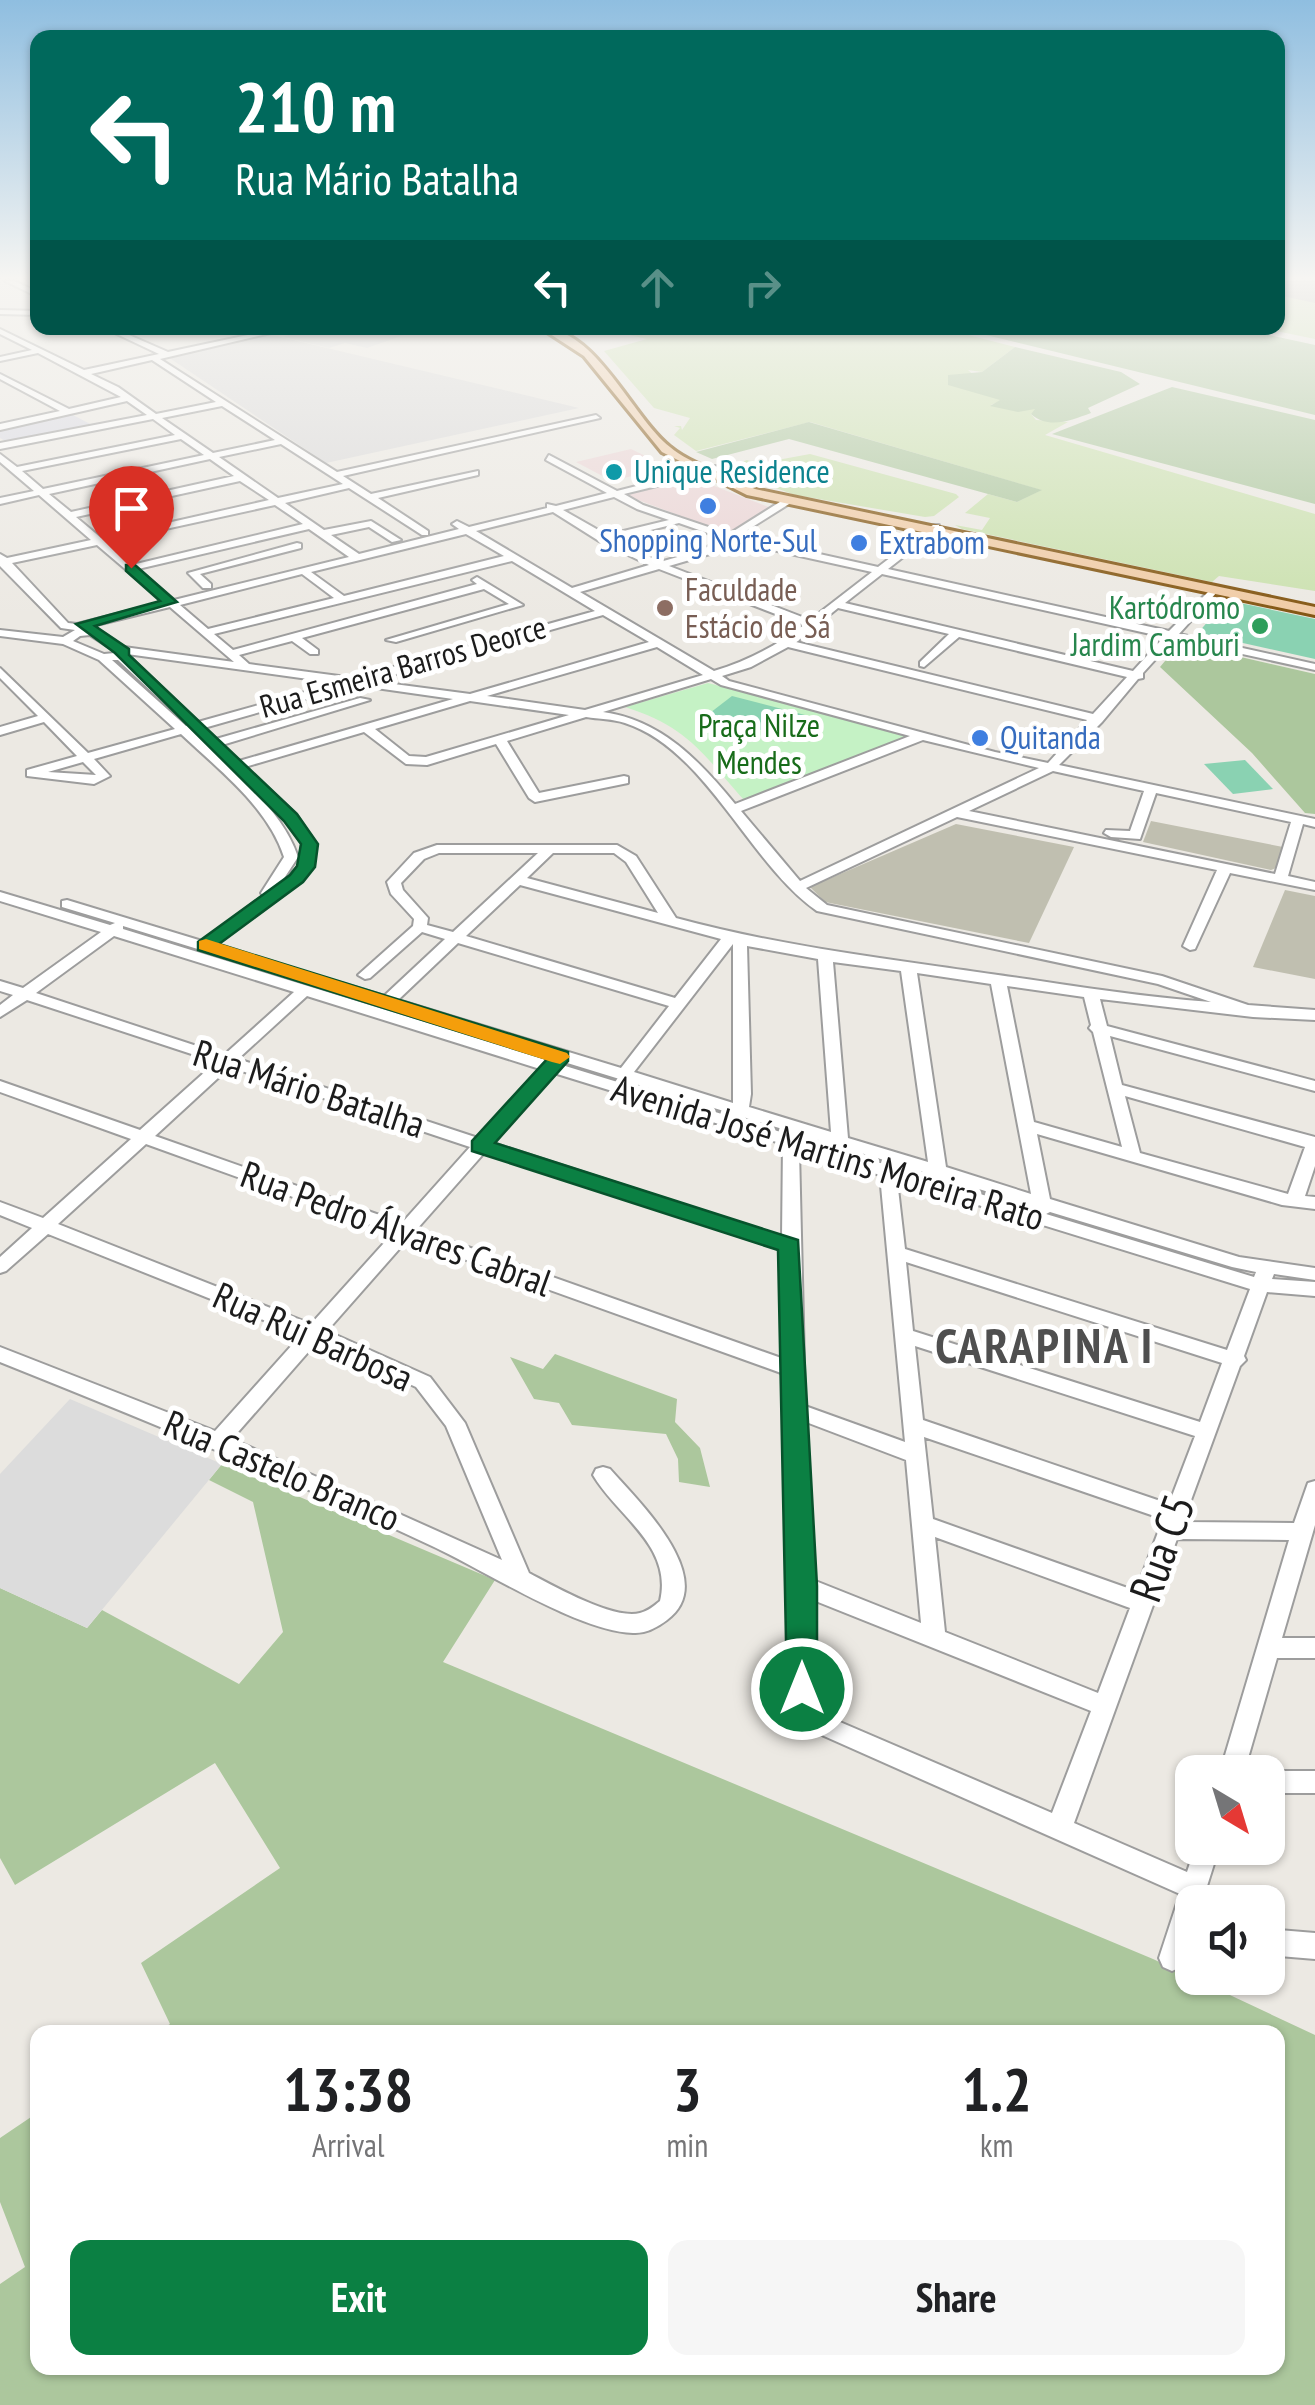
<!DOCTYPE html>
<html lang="en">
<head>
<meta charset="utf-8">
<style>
	:root { --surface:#fff; --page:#f6f6f6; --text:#202124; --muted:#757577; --accent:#0b8043 }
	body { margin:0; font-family:"PT Sans Narrow",sans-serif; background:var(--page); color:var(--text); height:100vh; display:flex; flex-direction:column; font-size:38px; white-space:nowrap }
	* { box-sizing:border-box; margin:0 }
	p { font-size:32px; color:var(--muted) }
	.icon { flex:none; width:55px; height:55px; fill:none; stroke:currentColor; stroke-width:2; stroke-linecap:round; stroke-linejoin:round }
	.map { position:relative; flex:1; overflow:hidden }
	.sheet { position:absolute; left:30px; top:2025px; width:1255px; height:350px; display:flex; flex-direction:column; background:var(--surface); border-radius:20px; box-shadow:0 2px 8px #0004 }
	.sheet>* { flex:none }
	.guide { position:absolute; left:30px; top:30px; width:1255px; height:305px; border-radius:20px; box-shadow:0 2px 8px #0004; background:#00695c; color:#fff; overflow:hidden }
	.needle { width:65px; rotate:142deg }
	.controls { position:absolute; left:1175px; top:1755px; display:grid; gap:20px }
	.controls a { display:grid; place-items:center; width:110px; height:110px; border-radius:20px; background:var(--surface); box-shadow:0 2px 8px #0004; font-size:50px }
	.pin { position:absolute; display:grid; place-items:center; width:85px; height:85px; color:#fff; margin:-102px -42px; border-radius:50% 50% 50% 0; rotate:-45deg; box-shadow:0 0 10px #0007 }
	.pin .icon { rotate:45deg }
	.me { position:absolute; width:110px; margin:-55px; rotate:0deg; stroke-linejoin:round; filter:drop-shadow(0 0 8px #0008) }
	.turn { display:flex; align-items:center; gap:35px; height:210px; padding:0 40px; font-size:45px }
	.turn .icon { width:130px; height:130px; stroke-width:2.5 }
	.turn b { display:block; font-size:70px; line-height:85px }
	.lanes { display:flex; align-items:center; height:95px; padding:0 40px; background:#0003; justify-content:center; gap:50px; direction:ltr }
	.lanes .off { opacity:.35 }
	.eta { display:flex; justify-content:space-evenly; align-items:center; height:170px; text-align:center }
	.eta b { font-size:60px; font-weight:700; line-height:70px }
	.primary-button { display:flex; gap:20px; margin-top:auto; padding:20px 40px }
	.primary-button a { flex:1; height:115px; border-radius:20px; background:var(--accent); color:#fff; font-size:40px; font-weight:700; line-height:115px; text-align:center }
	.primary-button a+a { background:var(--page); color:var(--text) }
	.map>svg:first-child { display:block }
	.residential { fill:#dad9d9 }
	.commercial { fill:#ebd4d5 }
	.construction { fill:#c0bfb0 }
	.grass { fill:#cbe1af }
	.forest { fill:#acc79d }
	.park { fill:#c5f2c5 }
	.pitch { fill:#8ad2b2 }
	.parking { fill:#dcdcdc }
	.plaza { fill:#d8d8e2 }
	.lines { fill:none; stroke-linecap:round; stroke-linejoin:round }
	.taxiway { fill:#abaaa6; fill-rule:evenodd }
	.runway { fill:#abaaa6; fill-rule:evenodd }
	.minor-casing { stroke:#9d9d9d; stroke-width:4 }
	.major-casing { stroke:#835612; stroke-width:6 }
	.minor { fill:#fff; fill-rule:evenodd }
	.major { fill:#f0cba5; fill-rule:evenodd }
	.route { fill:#0b8043; stroke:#07532c; stroke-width:2.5 }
	.slow { fill:#f59e0b }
	.culture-dot { fill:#0f9aa8; stroke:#fff; stroke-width:4 }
	.shop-dot { fill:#3f7fe0; stroke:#fff; stroke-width:4 }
	.education-dot { fill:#8d6e63; stroke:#fff; stroke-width:4 }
	.leisure-dot { fill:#2e9e5b; stroke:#fff; stroke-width:4 }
	.labels { text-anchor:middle; stroke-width:10; stroke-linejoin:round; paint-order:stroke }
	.far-culture-label { font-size:32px; fill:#0d838f; stroke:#fff; text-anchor:start }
	.far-shop-label { font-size:32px; fill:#366cbe; stroke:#fff; text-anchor:start }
	.far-education-label { font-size:32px; fill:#785e54; stroke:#fff; text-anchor:start }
	.far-leisure-label { font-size:32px; fill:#27864d; stroke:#fff; text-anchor:end }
	.far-street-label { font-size:32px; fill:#1c1c1c; stroke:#fff }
	.far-park-label { font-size:32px; fill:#186c1a; stroke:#fff }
	.street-label { font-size:38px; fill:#1c1c1c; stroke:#fff }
	.near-street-label { font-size:45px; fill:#1c1c1c; stroke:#fff }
	.district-label { font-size:48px; font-weight:bold; letter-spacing:2.5px; fill:#4f4f4f; stroke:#fff }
</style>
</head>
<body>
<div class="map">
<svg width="1315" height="2405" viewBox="0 0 1315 2405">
	<rect width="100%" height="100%" fill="#ece9e3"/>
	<path class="residential" d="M268,334L579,408L326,463L168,357Z"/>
	<g class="commercial">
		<path d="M631,449L668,467L612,481L576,462Z"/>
		<path d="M696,479L774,509L731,535L625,495Z"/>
	</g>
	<g class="construction">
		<path d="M1151,821L1283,847L1276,868L1271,870L1143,842Z"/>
		<path d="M956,824L1074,847L1029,943L825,902L810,887Z"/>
		<path d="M1285,890L1315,896V979L1253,967Z"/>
	</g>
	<g class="grass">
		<path d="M1278,291L1315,299V339L1262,328H1278Z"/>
		<path d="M598,328H941L1015,347L982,372L968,370L1002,400L991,405L1037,409L1031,414L1036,420L1068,422L1045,435L1315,514V591L1219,576L1212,582L962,529L955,525L982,530L990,518L965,513L988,494L1017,502L1041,490L810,422L696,451L674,435L680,428L674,426H681L682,430L690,418L654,408L604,351L647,339Z"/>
		<path d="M810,454L956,494L959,497L934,516L925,517L795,495L723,469L747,460L759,464L744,470L770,482L789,471L772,461Z"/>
	</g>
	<g class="forest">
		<path d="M957,328H1237L1315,345V415Z"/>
		<path d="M1015,347L1121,372L1140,384L1088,408L1091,413C1071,420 1049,430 1031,414L1035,409L1018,412L990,406L1000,400L948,385V375L982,372Z"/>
		<path d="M1172,387L1315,420V504L1052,434Z"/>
		<path d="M809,422L1042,490L1017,502L789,439L712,459L696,452Z"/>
		<path d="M1180,643L1315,674V814L1305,813L1252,753L1160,667Z"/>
		<path d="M555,1354L677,1399L675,1422L700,1448L710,1487L679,1482L678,1459L666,1434L572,1425L559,1403L534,1399L510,1357L543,1369Z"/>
		<path d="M222,1464L495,1580L443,1662L1153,1959L1315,2035V2405H0V2284L25,2267L0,2202V2138L37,2113L38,2368H1278V2032H158L170,2024L141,1963L280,1868L215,1763L15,1885L0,1858V1588L87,1628L102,1610L239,1684L283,1632L253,1502L209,1480Z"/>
	</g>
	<path class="park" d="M708,683L899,732L905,737L744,800C702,753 688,727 625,707Z"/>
	<g class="pitch">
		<path d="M1226,600L1315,619V659L1198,633Z"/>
		<path d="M732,696L805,715L781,735L706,716Z"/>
		<path d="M1245,760L1273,789L1233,794L1204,764Z"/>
	</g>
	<g class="parking">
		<path d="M296,328H370L404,335L367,348L345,343L329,348L283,337L289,335L277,332Z"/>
		<path d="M70,1399L222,1464L87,1628L0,1588V1474Z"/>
	</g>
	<path class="plaza" d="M71,414L94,426L7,442L0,438V430Z"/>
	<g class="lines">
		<path class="taxiway" d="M1278,281L1315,284V294L1278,287Z"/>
		<path class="runway" d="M1278,281H1315V303L1278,295Z"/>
		<g class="minor-casing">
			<g id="minor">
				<path d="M5,281H14L38,292V297Z"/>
				<path d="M0,310L38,311V315L0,314Z"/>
				<path d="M104,328H113L168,352L281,328H292L160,359L337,472L596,415L600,418L343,476L371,494L478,471V475L378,498L428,531V535H422L349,488L285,503L324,530L371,521L401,540L392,542L369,527L331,535L359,554L459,529L452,524L457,521L469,527L547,508V504L556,506L607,493L546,460L549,455L617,491L715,466L718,467V471L624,494L643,505L729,534L783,500H789V504L738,536L878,567L933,525H939V529L888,569L1169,631L1213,587L1217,588V592L1179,634L1315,664V670L1174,639L1143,673V678L1138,679L1102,722L1059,765L1315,819V827L1303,824L1288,876L1315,882V890L1230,873L1195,949L1190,950L1183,946L1217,870L957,817L806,888L827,905L1162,976L1248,1005L1315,1010V1020L1253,1017L1100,999L1107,1026L1315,1081V1091L1110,1036L1122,1085L1315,1137V1166L1305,1196L1315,1197V1209L1282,1205L1037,1134L1050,1199L1239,1257L1315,1268V1280L1274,1274L1272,1279L1315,1282V1296L1267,1292L1244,1356L1246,1360L1240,1366L1183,1522L1294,1523L1308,1483L1315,1481V1525L1282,1638H1315V1658H1277L1244,1772H1220L1289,1540L1177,1539L1074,1823L1187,1872L1195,1848H1219L1202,1902H1192V1934L1181,1967L1172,1971L1163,1967L1159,1958L1180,1894L824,1736C814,1730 800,1724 795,1712C781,1673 791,1629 791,1589C791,1517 786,1445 784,1374L408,1239L327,1331L430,1377L465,1423L529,1573C554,1586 613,1620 640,1613C648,1611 654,1606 660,1601C673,1546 617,1516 593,1475L596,1469L603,1467L610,1469C638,1501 721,1580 667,1620C658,1627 645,1634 633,1633C578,1631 484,1570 432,1546C290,1479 145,1420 0,1362V1347L215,1431L301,1335L48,1234L6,1271L0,1273V1257L32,1228L0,1215V1202L43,1218L131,1139L0,1092V1081L140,1130L216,1062L27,1000L0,1017V1005L13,995L0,991V981L23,988L101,932L0,901V892L110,925L115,923L62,907V901L67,900L202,941L263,896L261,893L284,857C268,807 218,769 181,734L94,759L110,776L94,784L27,776V770L77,756L44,722L0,735V727L38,716L0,678V668L88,753L175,729L99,660L63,644L0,636V630L63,637L75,630L61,628L0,566V554L7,558L91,540L39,495L0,504V498L34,491L0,462V454L17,467L175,435L153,419L0,449V443L147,415L127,401L0,430V424L60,411L0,379V374L69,409L121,397L38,353L0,361V357L32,350L0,334V329L84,370L159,354ZM152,360L216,402L156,414L118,387L91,374ZM222,406L275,440L213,453L162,418ZM181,439L204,455L43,489L22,471ZM281,444L343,484L278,498L219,457ZM210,459L234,476L71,512L49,494ZM240,481L269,500L101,538L76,517ZM614,497L637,509L669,520L607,535L563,510ZM275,505L303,524L132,565L106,542ZM553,512L599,541L649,565L572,588L476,531ZM679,523L722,538L702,550L660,562L614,539ZM309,529L349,557L174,600L138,569ZM466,534L504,556L344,596L311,572ZM731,541H732L872,572L810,620L669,566L710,554ZM97,545L164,602L77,624L68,623L12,563ZM512,561L595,611L354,678L249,664L239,655L292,641L310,654H318V650L302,638L484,589L509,604L386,640L396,642L523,605L477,577L472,580L477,584L233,650L214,634ZM659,569L804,625C776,646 747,661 714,671L580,592ZM302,574L334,598L208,629L180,605ZM882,574L1164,637L1133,671L845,603ZM170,607L234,662L124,647L96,630L80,629ZM838,608L949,634L920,662V666L924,667L959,637L1127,677L1093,714L796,642ZM603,615L649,642L470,694L371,681ZM90,635L115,651V653L104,654L73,641L80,636ZM657,647L703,675L585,710L487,696ZM788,647L1087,720L1048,763L995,752L729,681L722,676L751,667ZM127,654L337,683L198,722ZM112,660H118L187,725L186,726ZM711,679L721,685L910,736L735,804C699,760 661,720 603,712ZM355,685L453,699L239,761L222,745L370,700L360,698L216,739L204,728ZM470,701L569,715L426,757L409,756L375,729ZM586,717C599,719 613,719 625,723C706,749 750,865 817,911L1158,984L1211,1002C1139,997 1069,985 998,975C890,959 783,947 676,918L636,856L617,845H437L414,853L387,882L391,894L414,919L413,926L358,975L365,979L370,978L422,932L445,939L384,996L215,945L302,881L313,867L316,844L296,814L245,767L364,732L406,764L427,765L496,744L529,798L535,802L628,783V777L624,776L539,793L507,741ZM923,740L1039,768L800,881L741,811ZM83,762L96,775L48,772ZM233,770L286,820L302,844L299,866L281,883L298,857C286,822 259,795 233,770ZM1053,771L1144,791L1130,831L1106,830L1104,833L1111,837L1140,839L1156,793L1291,822L1275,874L969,811ZM439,853H538L453,932L427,925L428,918L403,890L401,883L424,859ZM553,853H614L626,862L658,913L527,878ZM520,885L721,939L675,998L466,936ZM123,926L551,1058L548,1060L123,929ZM114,936L294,992L224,1055L36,993ZM458,943L669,1006L621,1068L398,1000ZM733,944V1103L634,1072ZM747,946L818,959L831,1132L749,1107L751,1094ZM833,962L901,971L928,1162L848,1138ZM917,973L991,984L1031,1194L946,1167ZM1007,986L1084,997L1091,1025L1089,1028L1093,1032L1122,1147L1034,1122ZM307,996L540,1069L478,1138L238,1059ZM564,1062L727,1112L725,1115L562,1065ZM230,1067L470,1147L402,1223L155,1136ZM554,1073L783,1144L782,1237L493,1143ZM1125,1096L1305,1147L1288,1194L1140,1153ZM743,1117L1034,1206L1035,1211L739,1119ZM146,1144L393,1233L311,1324L58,1224ZM799,1150L880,1175L905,1442L805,1406ZM485,1152L782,1250L784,1359L417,1229ZM897,1180L1250,1289L1227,1350L905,1249ZM1050,1212L1232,1267L1256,1272L1254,1277L1046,1214ZM906,1262L1222,1363L1200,1422L913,1331ZM317,1342L416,1387L446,1426L502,1560L232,1439ZM915,1346L1195,1436L1169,1504L923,1420ZM806,1422L906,1460L921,1623L813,1580ZM924,1437L1163,1519L1136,1591L933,1519ZM935,1537L1130,1608L1098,1693L945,1632ZM813,1600L1091,1711L1052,1813L840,1722L817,1706L811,1666Z"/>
				<path d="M297,543L301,544V548L200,574L211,584V588H203L188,573Z"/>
				<path d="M1268,1771H1315V1793H1268V1772H1264Z"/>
				<path d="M1268,1929L1315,1933V1959L1268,1955Z"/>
			</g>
		</g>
		<g class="major-casing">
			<path id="major" d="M541,328C596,328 632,417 670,447C690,464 730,477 755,489L1315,607V615L747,495L662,452L584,356Z"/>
		</g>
		<use href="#minor" class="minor"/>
		<use href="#major" class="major"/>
	</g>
	<linearGradient id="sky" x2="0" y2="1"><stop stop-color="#8fbee0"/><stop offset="0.45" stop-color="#f6f5f2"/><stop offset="1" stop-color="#f6f5f2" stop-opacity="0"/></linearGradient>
	<rect width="1315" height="618" fill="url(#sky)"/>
	<path class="route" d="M126,565H135L177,602L95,626L129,649V655L297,814L318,844L315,867L303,882L219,944L568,1052V1061L495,1143L798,1240L817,1586V1689L813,1698L802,1702L792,1698L787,1689L778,1250L472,1151V1141L547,1059L198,950V942L290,875L297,866L301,844L284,821L115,653L76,624L160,601L126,571Z"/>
	<path class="slow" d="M206,939L567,1053L570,1057L560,1064L552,1062L199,949V941Z"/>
	<circle class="culture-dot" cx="614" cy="472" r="10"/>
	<g class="shop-dot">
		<circle cx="708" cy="506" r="10"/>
		<circle cx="859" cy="543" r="10"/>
		<circle cx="980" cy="738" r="10"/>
	</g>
	<circle class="education-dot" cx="665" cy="608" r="10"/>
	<circle class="leisure-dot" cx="1260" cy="626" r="10"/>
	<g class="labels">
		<g class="far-culture-label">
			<text x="634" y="483">Unique Residence</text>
		</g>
		<g class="far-shop-label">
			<text x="708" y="552" text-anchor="middle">Shopping Norte-Sul</text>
			<text x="879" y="554">Extrabom</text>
			<text x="1000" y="749">Quitanda</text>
		</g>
		<g class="far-education-label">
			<text x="685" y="601">Faculdade<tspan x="685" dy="37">Estácio de Sá</tspan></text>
		</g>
		<g class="far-leisure-label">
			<text x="1240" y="619">Kartódromo<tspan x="1240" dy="37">Jardim Camburi</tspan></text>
		</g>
		<g class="far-street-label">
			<text transform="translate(403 667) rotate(-16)" y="11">Rua Esmeira Barros Deorce</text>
		</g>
		<g class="far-park-label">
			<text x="759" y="737">Praça Nilze<tspan x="759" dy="37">Mendes</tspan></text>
		</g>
		<g class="street-label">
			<text transform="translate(309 1089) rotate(18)" y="13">Rua Mário Batalha</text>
			<text transform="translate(828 1153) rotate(17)" y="13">Avenida José Martins Moreira Rato</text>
			<text transform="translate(396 1229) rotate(20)" y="13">Rua Pedro Álvares Cabral</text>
			<text transform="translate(313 1337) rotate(24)" y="13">Rua Rui Barbosa</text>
			<text transform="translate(282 1471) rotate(23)" y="13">Rua Castelo Branco</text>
		</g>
		<g class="near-street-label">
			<text transform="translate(1162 1548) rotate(-70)" y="16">Rua C5</text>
		</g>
		<g class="district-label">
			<text x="1045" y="1363">CARAPINA I</text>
		</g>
	</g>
</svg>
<div class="controls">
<a><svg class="needle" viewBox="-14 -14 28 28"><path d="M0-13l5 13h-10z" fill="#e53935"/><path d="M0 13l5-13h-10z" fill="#757577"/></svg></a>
<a><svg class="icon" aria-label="sound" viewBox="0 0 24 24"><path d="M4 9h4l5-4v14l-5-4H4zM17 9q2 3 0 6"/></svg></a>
</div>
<div class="pin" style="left:131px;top:568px;background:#d93025"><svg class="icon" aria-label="arrive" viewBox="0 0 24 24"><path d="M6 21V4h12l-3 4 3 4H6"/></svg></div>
<svg class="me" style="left:802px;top:1689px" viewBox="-20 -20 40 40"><circle r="17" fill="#0b8043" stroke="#fff" stroke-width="3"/><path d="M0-11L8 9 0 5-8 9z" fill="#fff"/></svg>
<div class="guide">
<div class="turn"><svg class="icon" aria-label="left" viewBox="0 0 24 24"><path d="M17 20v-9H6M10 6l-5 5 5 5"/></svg><div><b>210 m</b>Rua Mário Batalha</div></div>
<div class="lanes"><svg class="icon" aria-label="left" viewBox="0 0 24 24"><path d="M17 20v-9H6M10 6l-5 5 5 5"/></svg><svg class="icon off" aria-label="ahead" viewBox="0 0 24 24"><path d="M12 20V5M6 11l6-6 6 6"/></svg><svg class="icon off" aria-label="right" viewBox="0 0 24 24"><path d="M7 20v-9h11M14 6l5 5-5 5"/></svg></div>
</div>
<section class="sheet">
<div class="eta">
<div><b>13:38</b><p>Arrival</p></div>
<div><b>3</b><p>min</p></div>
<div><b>1.2</b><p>km</p></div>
</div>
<div class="primary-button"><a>Exit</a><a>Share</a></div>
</section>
</div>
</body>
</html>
